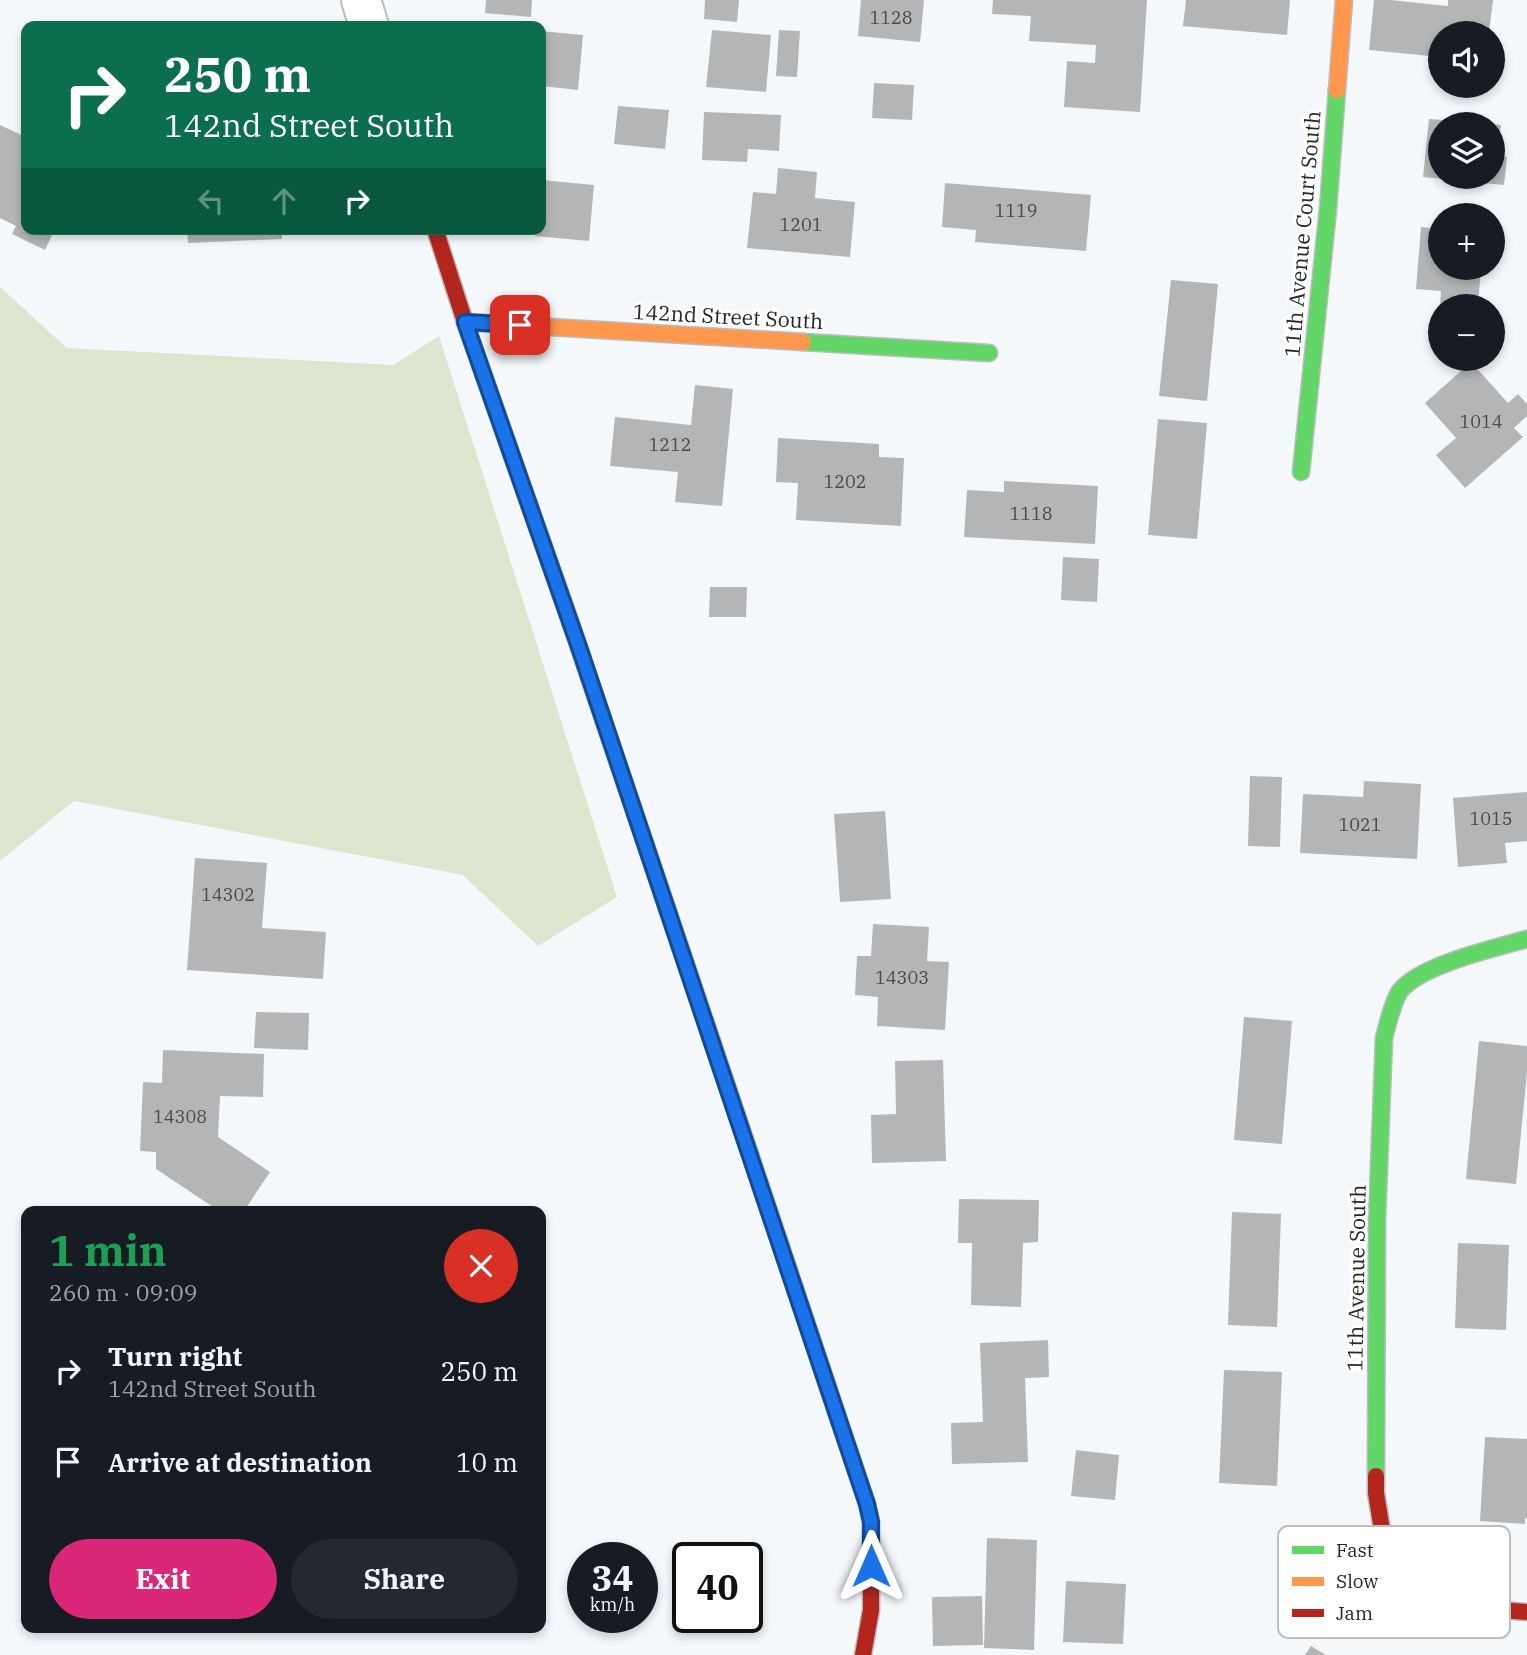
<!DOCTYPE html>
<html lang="en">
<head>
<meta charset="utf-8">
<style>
	:root { --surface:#171b24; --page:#242831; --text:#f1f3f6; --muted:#9ea1a6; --accent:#db2777 }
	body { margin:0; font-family:"IBM Plex Serif",serif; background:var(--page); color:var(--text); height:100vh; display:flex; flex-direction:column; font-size:26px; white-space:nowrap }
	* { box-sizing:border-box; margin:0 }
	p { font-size:23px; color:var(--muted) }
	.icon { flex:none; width:38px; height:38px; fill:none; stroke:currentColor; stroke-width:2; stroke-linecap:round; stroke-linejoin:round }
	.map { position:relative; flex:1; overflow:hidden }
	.panel { position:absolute; left:21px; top:1206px; width:525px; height:427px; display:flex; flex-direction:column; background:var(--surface); border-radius:14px; box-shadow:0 4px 10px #0003 }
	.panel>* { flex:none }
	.banner { position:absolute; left:21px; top:21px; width:525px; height:214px; border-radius:14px; box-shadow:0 4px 10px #0003; background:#0b6e4f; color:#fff; overflow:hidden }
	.tools { position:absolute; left:1428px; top:21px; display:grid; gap:14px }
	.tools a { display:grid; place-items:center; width:77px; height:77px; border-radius:50%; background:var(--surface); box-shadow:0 4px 10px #0003; font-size:35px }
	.speed { position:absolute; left:567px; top:1542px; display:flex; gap:14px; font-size:35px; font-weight:700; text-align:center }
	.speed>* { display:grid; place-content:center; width:91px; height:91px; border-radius:50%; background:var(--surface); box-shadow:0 4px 10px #0003; line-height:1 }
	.speed small { font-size:18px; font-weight:400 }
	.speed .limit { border:4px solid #111; border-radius:10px; background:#fff; color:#111 }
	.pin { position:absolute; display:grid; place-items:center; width:60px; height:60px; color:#fff; margin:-30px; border-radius:14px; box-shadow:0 4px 10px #0006 }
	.me { position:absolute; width:77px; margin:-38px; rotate:0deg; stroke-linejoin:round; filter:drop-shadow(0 0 5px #0008) }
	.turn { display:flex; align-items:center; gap:24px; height:147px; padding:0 28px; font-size:32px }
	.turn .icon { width:91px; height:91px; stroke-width:2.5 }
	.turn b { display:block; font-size:49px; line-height:60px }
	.lanes { display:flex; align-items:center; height:66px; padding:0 28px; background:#0003; justify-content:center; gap:35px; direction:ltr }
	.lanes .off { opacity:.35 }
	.round { display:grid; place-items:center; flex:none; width:74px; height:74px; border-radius:37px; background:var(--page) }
	.headline { display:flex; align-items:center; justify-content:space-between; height:119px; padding:0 28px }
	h1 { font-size:42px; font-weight:700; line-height:52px; color:#1e9e55 }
	.button { display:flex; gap:14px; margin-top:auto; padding:14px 28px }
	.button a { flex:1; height:80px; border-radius:42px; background:var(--accent); color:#fff; font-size:28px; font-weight:700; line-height:80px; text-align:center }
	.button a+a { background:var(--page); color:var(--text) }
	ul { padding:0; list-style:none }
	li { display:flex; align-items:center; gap:21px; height:91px; padding:0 28px }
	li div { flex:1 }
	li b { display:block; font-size:26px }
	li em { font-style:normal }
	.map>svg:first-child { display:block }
	.green { fill:#dee5ce }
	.building { fill:#b4b5b7 }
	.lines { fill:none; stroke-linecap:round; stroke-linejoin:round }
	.street-casing { stroke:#babdbf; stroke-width:42 }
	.fast-casing { stroke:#babdbf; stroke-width:19 }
	.slow-casing { stroke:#babdbf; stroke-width:19 }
	.jam-casing { stroke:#babdbf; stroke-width:19 }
	.street { stroke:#fefefe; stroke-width:38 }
	.fast { stroke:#63d668; stroke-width:16 }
	.slow { stroke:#ff974d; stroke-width:16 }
	.jam { stroke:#b3261e; stroke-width:16 }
	.route-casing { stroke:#114b97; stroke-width:18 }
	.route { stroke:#1a73e8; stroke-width:12 }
	.labels { text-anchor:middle; stroke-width:6; stroke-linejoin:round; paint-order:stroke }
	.number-label { font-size:18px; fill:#484a4d }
	.street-label { font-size:21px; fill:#24272a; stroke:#fff }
	.key { fill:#fff; stroke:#bdbebf; stroke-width:2 }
	.key-label { font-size:19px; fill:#24272a }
</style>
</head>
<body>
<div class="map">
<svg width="1527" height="1655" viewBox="0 0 1527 1655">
	<rect width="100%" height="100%" fill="#f5f8fb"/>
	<path class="green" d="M0,287L67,348L393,365L439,336L617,897L538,946L463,875L74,801L0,861Z"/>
	<g class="building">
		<path d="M486,0H532L531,17L485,13Z"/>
		<path d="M705,0H739L737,22L704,19Z"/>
		<path d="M861,0H924L920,42L858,36Z"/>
		<path d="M993,0H1147L1140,112L1064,107L1067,61L1095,63L1096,45L1029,41L1031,16L992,14Z"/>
		<path d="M1186,0H1290L1287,35L1183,26Z"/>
		<path d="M1374,0H1390L1448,6V0H1493L1489,33H1440V57L1369,50Z"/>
		<path d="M712,30L771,35L766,92L706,87Z"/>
		<path d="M779,30L800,31L797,77L776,76Z"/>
		<path d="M541,31L583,35L578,90L541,86Z"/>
		<path d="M874,83L914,85L912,120L872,118Z"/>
		<path d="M618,106L669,110L665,149L614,144Z"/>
		<path d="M704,112L781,115L779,151L748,149L747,162L702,160Z"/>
		<path d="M1429,119L1473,122V124H1440V177H1493V124L1501,125L1498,156L1507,157L1504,185L1423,177Z"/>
		<path d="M0,125L26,137L21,146L26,149V229H55L45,250L12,234L16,226L0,218Z"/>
		<path d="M778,168L817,172L815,198L855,202L850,257L747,248L753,192L776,194Z"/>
		<path d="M541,180L594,185L589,241L535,236L536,229H541Z"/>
		<path d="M945,183L1091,195L1086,251L975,242L976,230L942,227Z"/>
		<path d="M1421,227L1440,229V268H1481L1478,306H1440L1441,291L1416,289Z"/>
		<path d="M187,229H308V232L282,233V239L188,243Z"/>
		<path d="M1171,280L1218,284L1207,401L1159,396Z"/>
		<path d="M1471,362L1508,403L1518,394L1527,404V416L1514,428L1523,437L1465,488L1436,455L1456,438L1425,403Z"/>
		<path d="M695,385L733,389L722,506L675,502L678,472L610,466L615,417L691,425Z"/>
		<path d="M1158,419L1207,423L1197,539L1148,535Z"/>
		<path d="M778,438L879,444V457L904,458L901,526L796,520L798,483L776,482Z"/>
		<path d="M1004,481L1098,486L1095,544L964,537L967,490L1004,492Z"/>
		<path d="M1063,557L1099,559L1097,602L1061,600Z"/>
		<path d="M710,587H747L746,617H709Z"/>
		<path d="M1250,776L1282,777L1280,847L1248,846Z"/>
		<path d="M1364,781L1421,784L1417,859L1300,853L1303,794L1363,797Z"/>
		<path d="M1527,792V841L1505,843L1507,863L1458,867L1453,798Z"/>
		<path d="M885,811L891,899L840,902L834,814Z"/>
		<path d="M195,858L267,863L262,928L326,932L323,979L187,970Z"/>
		<path d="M873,924L929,927L927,961L949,962L945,1030L877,1026L878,997L855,995L857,956H871Z"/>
		<path d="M256,1012L309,1013L308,1050L254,1048Z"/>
		<path d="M1244,1017L1292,1021L1282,1144L1234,1140Z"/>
		<path d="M1479,1041L1527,1046V1072L1516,1184L1466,1179Z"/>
		<path d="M163,1050L264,1054L263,1097L220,1096L218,1137L270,1172L244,1211H219L156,1169V1152L140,1151L143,1082L162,1083Z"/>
		<path d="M943,1060L946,1161L872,1163L871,1115L896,1114L895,1061Z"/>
		<path d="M959,1199L1039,1200L1038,1242L1023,1243L1021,1307L971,1305L972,1243H958Z"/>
		<path d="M1232,1212L1281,1214L1277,1327L1228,1325Z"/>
		<path d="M1458,1243L1509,1245L1506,1330L1455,1328Z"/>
		<path d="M1048,1340L1049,1377L1025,1378L1028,1462L952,1464L951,1423L983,1422L980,1343Z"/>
		<path d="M1224,1370L1282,1372L1277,1486L1219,1483Z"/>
		<path d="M1485,1437L1527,1439V1519L1525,1518V1524L1480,1521Z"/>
		<path d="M1076,1450L1119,1455L1115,1500L1071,1496Z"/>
		<path d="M987,1538L1037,1540L1034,1650L984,1648Z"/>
		<path d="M1066,1581L1126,1584L1123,1644L1063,1642Z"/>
		<path d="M982,1596L983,1645L933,1646L932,1597Z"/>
		<path d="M1311,1646L1326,1655H1305Z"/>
	</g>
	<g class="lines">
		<g class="street-casing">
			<path id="street" d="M361,0L369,26"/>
		</g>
		<g class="fast-casing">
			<g id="fast">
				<path d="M803,342L989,353"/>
				<path d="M1301,472L1328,209L1337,90"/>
				<path d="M750,1154L867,1504L871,1522V1543"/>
				<path d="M1376,1476L1377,1219L1384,1038C1387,1026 1393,1001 1400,991C1420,965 1495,948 1527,939"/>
			</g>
		</g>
		<g class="slow-casing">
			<g id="slow">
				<path d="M1337,90L1344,0"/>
				<path d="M465,322L803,342"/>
				<path d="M571,624L750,1154"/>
			</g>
		</g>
		<g class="jam-casing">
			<g id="jam">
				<path d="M435,229L465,322L571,624"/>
				<path d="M1376,1476V1493L1382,1530L1389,1551L1424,1589L1449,1600L1478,1608L1527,1612"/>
				<path d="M863,1655L871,1610V1543"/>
			</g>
		</g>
		<use href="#street" class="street"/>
		<use href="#fast" class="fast"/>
		<use href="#slow" class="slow"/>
		<use href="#jam" class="jam"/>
	</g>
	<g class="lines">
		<g class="route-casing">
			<path id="route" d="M520,325L465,322L580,650L867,1504L871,1522V1566"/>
		</g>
		<use href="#route" class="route"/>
	</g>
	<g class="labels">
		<g class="number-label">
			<text x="891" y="24">1128</text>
			<text x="1016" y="217">1119</text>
			<text x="801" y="231">1201</text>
			<text x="1481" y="428">1014</text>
			<text x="670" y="451">1212</text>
			<text x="845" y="488">1202</text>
			<text x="1031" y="520">1118</text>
			<text x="1491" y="825">1015</text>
			<text x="1360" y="831">1021</text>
			<text x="228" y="901">14302</text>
			<text x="902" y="984">14303</text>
			<text x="180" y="1123">14308</text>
		</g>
		<g class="street-label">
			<text transform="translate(1303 234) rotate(-85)" y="7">11th Avenue Court South</text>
			<text transform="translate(728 317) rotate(3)" y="7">142nd Street South</text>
			<text transform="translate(1357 1278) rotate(-89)" y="7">11th Avenue South</text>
		</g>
	</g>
	<rect x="1278" y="1526" width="232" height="112" rx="10" class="key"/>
	<rect x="1292" y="1546" width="32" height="8" fill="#63d668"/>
	<rect x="1292" y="1577" width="32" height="9" fill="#ff974d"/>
	<rect x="1292" y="1609" width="32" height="8" fill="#b3261e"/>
	<g class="key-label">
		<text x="1336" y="1557">Fast</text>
		<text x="1336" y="1588">Slow</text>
		<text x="1336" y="1620">Jam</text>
	</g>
</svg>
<div class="tools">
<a><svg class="icon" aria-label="sound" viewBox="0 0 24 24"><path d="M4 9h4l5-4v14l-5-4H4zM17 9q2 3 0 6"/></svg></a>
<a><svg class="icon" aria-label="layers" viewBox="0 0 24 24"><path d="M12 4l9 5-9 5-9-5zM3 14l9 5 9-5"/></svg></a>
<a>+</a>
<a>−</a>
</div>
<div class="speed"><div>34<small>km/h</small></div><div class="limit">40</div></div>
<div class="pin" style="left:520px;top:325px;background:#d93025"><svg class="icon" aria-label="arrive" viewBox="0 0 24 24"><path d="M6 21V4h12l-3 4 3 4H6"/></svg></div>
<svg class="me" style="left:871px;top:1566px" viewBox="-20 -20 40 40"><path d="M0-17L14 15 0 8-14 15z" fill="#1a73e8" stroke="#fff" stroke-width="4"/></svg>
<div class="banner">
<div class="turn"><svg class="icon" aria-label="right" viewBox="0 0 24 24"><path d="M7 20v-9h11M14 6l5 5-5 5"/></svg><div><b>250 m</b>142nd Street South</div></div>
<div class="lanes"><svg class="icon off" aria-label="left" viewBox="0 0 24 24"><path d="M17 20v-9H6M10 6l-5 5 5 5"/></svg><svg class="icon off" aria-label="ahead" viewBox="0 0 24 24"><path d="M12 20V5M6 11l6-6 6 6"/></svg><svg class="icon" aria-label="right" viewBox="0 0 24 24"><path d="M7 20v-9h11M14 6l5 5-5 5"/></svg></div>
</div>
<section class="panel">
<div class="headline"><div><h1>1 min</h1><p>260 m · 09:09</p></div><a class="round" style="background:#d93025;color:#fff"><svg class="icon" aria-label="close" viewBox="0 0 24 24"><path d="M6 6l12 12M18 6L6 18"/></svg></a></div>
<ul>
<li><svg class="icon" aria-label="right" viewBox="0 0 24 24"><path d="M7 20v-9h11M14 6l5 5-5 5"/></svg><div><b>Turn right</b><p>142nd Street South</p></div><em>250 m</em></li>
<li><svg class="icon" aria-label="arrive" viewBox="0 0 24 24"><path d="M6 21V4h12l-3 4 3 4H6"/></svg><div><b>Arrive at destination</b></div><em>10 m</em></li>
</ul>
<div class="button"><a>Exit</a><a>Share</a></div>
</section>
</div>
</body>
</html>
